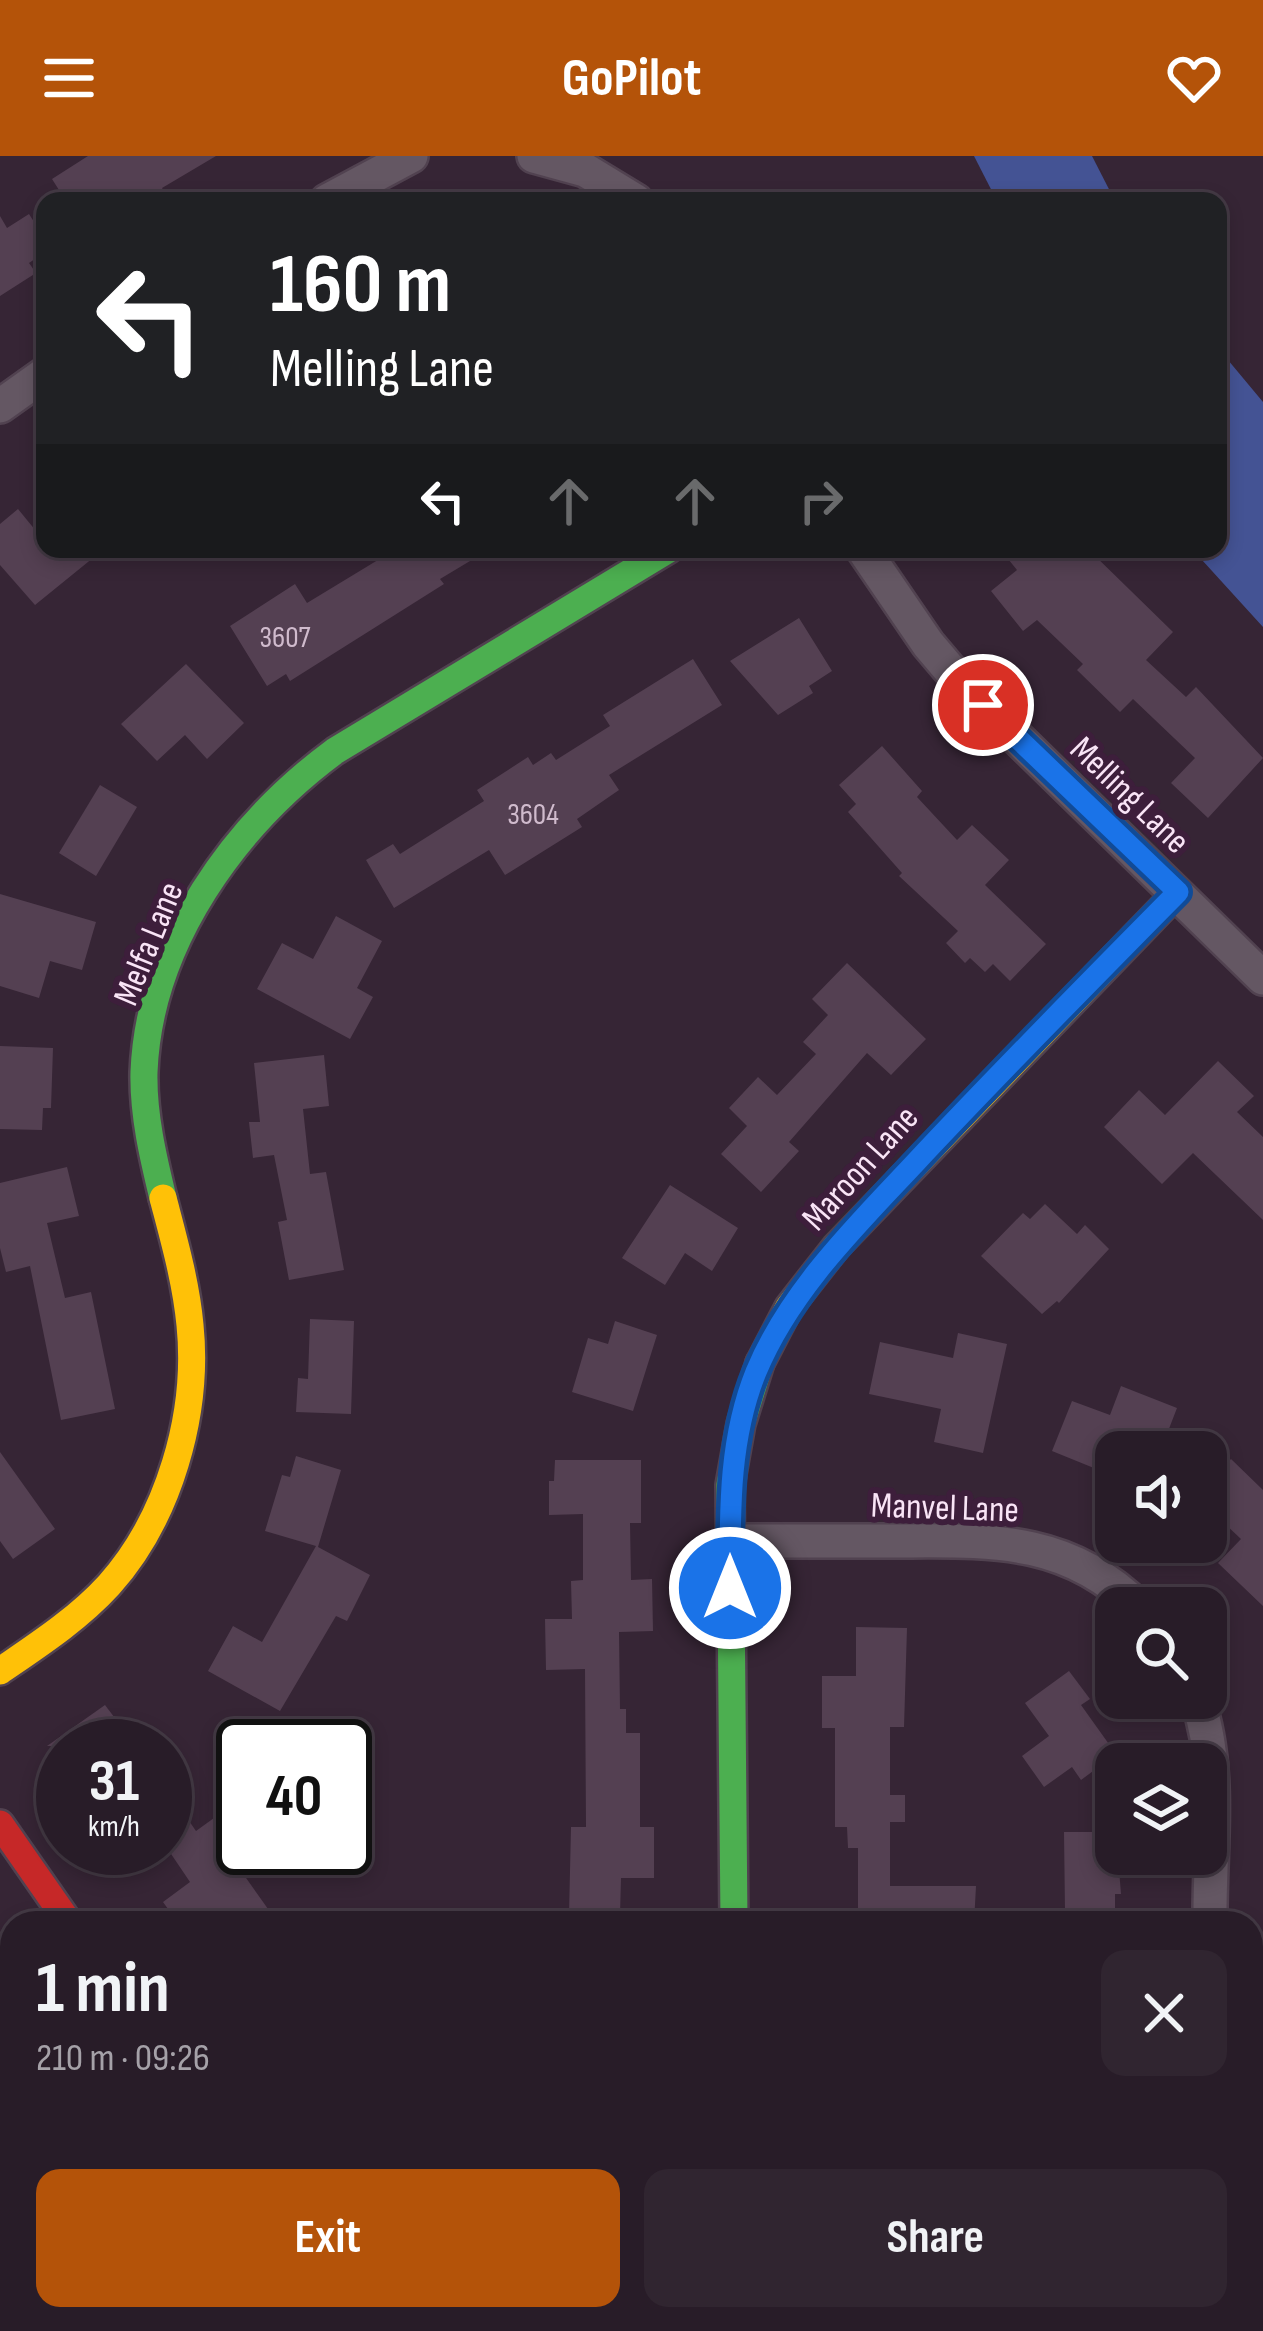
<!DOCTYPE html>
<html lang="en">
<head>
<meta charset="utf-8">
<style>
	:root { --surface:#281c28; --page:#302530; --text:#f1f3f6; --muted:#a5a1a8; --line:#443a45; --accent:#b45309 }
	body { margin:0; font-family:"Sofia Sans Condensed",sans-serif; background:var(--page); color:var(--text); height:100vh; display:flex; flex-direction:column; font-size:45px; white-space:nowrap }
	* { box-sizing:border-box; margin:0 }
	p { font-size:39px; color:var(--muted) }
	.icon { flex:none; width:66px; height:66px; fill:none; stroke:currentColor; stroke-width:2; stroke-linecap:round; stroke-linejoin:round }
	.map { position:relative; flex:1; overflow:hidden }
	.details { position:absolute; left:0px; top:1755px; width:1263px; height:420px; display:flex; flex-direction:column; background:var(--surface); border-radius:36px 36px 0 0; box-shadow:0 6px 18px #0003,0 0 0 3px var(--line) }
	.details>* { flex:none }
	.top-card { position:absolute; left:36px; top:36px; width:1191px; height:366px; border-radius:24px; box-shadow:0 6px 18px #0003,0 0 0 3px var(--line); background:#202124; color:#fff; overflow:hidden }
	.tools { position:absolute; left:1095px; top:1275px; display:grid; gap:24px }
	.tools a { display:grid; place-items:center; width:132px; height:132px; border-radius:24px; background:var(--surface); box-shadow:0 6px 18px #0003,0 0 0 3px var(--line); font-size:60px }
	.speed { position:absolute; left:36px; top:1563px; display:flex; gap:24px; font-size:60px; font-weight:700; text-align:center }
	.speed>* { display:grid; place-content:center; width:156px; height:156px; border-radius:50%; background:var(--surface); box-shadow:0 6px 18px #0003,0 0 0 3px var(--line); line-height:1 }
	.speed small { font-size:30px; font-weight:400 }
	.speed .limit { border:6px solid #111; border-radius:18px; background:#fff; color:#111 }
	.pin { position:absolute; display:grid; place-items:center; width:102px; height:102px; color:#fff; margin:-51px; border:6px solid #fff; border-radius:50%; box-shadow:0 3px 12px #0007 }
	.me { position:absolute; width:132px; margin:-66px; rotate:0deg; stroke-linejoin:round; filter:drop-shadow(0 0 9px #0008) }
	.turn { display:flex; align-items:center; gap:42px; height:252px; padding:0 36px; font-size:54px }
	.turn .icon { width:156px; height:156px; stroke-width:2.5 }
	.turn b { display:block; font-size:84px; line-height:102px }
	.lanes { display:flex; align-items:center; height:114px; padding:0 36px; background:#0003; justify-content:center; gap:60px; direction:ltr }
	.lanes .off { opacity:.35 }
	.round { display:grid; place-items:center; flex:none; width:126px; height:126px; border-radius:24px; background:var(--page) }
	.summary { display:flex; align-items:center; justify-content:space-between; height:204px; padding:0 36px }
	h1 { font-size:72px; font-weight:700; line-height:90px }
	.action { display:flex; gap:24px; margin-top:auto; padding:24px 36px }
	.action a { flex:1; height:138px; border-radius:24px; background:var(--accent); color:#fff; font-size:48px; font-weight:700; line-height:138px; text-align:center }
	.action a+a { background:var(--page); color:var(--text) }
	header { display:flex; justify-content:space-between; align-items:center; height:156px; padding:0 36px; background:var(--accent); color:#fff; font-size:54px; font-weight:700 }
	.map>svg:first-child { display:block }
	.forest { fill:#445394 }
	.building { fill:#544052 }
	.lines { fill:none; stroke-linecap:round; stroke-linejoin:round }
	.street-casing { stroke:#514250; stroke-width:38 }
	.fast-casing { stroke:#514250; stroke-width:32 }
	.slow-casing { stroke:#514250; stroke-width:32 }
	.jam-casing { stroke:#514250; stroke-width:32 }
	.street { stroke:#645763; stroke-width:33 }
	.fast { stroke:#4caf50; stroke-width:27 }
	.slow { stroke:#ffc107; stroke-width:27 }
	.jam { stroke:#c62828; stroke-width:27 }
	.route-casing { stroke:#114b97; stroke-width:30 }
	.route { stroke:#1a73e8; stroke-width:21 }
	.labels { text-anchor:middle; stroke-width:12; stroke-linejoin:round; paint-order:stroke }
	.number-label { font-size:30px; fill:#d0bbcd }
	.street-label { font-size:36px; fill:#f9e4f6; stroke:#3d1e3b }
</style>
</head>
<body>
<header><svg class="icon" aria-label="menu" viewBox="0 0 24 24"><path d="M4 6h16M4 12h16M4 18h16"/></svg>GoPilot<svg class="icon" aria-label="heart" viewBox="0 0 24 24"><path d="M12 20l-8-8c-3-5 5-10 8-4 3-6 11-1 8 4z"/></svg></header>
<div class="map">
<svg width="1263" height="2175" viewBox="0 0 1263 2175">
	<rect width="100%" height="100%" fill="#362535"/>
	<g class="forest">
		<path d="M974,0H1092L1115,45H997Z"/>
		<path d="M1218,192L1263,246V471L1192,393H1218Z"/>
	</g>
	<g class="building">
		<path d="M88,0H216L162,32L170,45H66L52,23Z"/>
		<path d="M29,58L45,83V96L29,107L36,117L0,140V60L7,72Z"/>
		<path d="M18,353L45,386V393H104L35,449L0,409V368Z"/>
		<path d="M396,393H490L440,423L444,428L290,525L286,518L267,530L230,470L295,428L307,447Z"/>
		<path d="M1000,393H1088L1173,476L1146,504L1186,541L1196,531L1263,602L1208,662L1171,627L1195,602L1133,543L1120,556L1077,514L1083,508L1037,464L1023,475L991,435L1017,414Z"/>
		<path d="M799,462L832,515L809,530L813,537L778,559L730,505Z"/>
		<path d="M693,503L722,549L609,619L619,634L577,663L582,671L505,719L489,694L394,752L366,704L393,688L400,698L484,645L477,634L528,601L533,609L551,597L556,604L610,570L603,559Z"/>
		<path d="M186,508L244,567L207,603L185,579L157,605L121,568Z"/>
		<path d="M882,590L922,635L917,641L957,684L972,669L1009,704L985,729L1046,788L1010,825L993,808L985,816L970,802L965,807L946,787L958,775L899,720L902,717L848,656L856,648L839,629Z"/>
		<path d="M100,629L137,651L96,720L59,697Z"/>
		<path d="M0,738L96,766L82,814L50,805L39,842L0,830Z"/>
		<path d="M336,760L382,785L357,832L373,841L350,883L257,833L282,787L313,803Z"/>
		<path d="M847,807L926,883L891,919L867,897L789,986L799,995L761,1036L721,998L747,970L729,952L758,921L777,939L816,898L803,886L828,859L812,843Z"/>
		<path d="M0,890L53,892L51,952H43L42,974L0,973Z"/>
		<path d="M324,899L329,950L303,953L310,1018L326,1016L344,1114L289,1124L278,1066L287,1064L274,999L253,1002L249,966H260L254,907Z"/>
		<path d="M1218,905L1254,940L1237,956L1263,981V1064L1193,997L1162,1028L1104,971L1139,934L1165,959Z"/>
		<path d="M67,1011L79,1060L47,1067L65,1142L91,1136L115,1253L61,1264L30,1110L6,1116L0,1092V1027Z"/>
		<path d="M670,1029L738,1072L712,1115L685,1097L665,1129L622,1102Z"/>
		<path d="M1045,1048L1077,1078L1085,1069L1109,1093L1059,1147L1057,1145L1042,1158L981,1100L1023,1057L1030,1063Z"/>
		<path d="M310,1163L354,1165L351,1258L296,1256L298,1222L308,1223Z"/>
		<path d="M615,1165L657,1179L633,1255L572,1236L588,1182L608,1188Z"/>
		<path d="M958,1177L1007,1188L983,1297L934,1286L941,1253L869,1238L880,1186L953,1202Z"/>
		<path d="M1121,1230L1177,1252L1160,1296H1116V1321L1052,1295L1072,1245L1110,1259Z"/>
		<path d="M0,1296L55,1373L13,1403L0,1385Z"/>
		<path d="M296,1300L341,1314L318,1391L370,1419L347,1465L336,1460L280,1555L208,1515L233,1470L262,1486L316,1390L265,1375L282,1319L290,1321Z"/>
		<path d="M1231,1303L1263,1334V1450L1218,1407L1241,1383L1206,1350V1330Z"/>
		<path d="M555,1304H641V1367H630L631,1424L652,1423L653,1475L619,1476L620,1553H626V1577H640V1671H654V1722H621L620,1759H569L571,1671H586L585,1513L546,1514L545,1463H572L571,1425L583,1424V1358L549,1359V1325H554Z"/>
		<path d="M856,1471L907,1472L904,1571H890V1639H905V1666H890V1730H976L974,1767H858V1692H848L847,1671H835V1572H822V1520H856Z"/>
		<path d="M1069,1515L1090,1543L1081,1549L1116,1598L1081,1624L1072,1611L1044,1631L1022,1600L1049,1580L1025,1547Z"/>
		<path d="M105,1549L136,1590H47Z"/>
		<path d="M165,1630L196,1675L243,1641V1698L234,1705L278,1767H178L163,1746L190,1726L165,1689Z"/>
		<path d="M1064,1676H1116L1121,1738H1115V1756H1065Z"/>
	</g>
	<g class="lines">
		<g class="street-casing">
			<g id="street">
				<path d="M534,0L585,14L636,45"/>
				<path d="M327,45L411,0"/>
				<path d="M0,250L45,218"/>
				<path d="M863,393L928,488L961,527L1263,822"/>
				<path d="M730,1385C783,1385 835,1385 888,1385C985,1385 1065,1378 1139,1452"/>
				<path d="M1197,1542C1222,1614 1209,1693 1210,1767"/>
				<path d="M1213,2163V2175"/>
				<path d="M687,2175L697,2163"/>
			</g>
		</g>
		<g class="fast-casing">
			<g id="fast">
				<path d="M163,1042C153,1001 143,958 144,916C149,787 235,669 335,595L669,393"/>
				<path d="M734,1767L730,1329L741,1268L760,1207"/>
			</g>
		</g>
		<g class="slow-casing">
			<g id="slow">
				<path d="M760,1207L789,1151L836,1091L1178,736"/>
				<path d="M0,1515C38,1489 78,1463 109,1429C169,1362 199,1258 190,1169C186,1126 174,1084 163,1042"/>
			</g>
		</g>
		<g class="jam-casing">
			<g id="jam">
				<path d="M0,1668L69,1767"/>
				<path d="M341,2163L349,2175"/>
			</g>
		</g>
		<use href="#street" class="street"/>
		<use href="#fast" class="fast"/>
		<use href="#slow" class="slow"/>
		<use href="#jam" class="jam"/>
	</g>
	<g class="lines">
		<g class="route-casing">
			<path id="route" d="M730,1432C730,1359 728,1285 756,1216C790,1134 857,1069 916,1006C1002,914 1090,825 1178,736L983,549"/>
		</g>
		<use href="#route" class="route"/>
	</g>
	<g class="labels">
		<g class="number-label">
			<text x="285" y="491">3607</text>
			<text x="533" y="668">3604</text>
		</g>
		<g class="street-label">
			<text transform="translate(1131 638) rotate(44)" y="13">Melling Lane</text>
			<text transform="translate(147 787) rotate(-68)" y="13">Melfa Lane</text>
			<text transform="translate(859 1011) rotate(-48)" y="13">Maroon Lane</text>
			<text transform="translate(945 1350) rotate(2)" y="13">Manvel Lane</text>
		</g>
	</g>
</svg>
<div class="tools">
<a><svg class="icon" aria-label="sound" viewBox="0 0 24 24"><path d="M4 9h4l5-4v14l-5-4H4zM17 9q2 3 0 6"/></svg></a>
<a><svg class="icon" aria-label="search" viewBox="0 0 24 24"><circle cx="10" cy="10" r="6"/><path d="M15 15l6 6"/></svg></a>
<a><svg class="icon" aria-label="layers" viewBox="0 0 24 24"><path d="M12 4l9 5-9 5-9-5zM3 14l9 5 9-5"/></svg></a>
</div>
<div class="speed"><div>31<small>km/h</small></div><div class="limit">40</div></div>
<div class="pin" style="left:983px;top:549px;background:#d93025"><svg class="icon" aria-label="arrive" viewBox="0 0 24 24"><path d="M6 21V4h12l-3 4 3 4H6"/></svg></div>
<svg class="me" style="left:730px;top:1432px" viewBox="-20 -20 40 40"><circle r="17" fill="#1a73e8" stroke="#fff" stroke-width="3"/><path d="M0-11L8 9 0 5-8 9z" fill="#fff"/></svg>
<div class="top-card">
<div class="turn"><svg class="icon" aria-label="left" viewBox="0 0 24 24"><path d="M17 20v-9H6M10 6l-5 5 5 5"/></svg><div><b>160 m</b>Melling Lane</div></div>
<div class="lanes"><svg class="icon" aria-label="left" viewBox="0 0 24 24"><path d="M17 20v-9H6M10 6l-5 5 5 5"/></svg><svg class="icon off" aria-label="ahead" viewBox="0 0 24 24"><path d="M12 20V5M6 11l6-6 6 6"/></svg><svg class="icon off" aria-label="ahead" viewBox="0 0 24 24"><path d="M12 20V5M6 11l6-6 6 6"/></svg><svg class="icon off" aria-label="right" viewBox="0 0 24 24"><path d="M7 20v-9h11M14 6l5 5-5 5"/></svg></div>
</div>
<section class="details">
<div class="summary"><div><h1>1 min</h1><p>210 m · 09:26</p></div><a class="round"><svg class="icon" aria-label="close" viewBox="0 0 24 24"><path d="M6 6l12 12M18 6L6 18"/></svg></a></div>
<div class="action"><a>Exit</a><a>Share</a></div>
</section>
</div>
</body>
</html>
